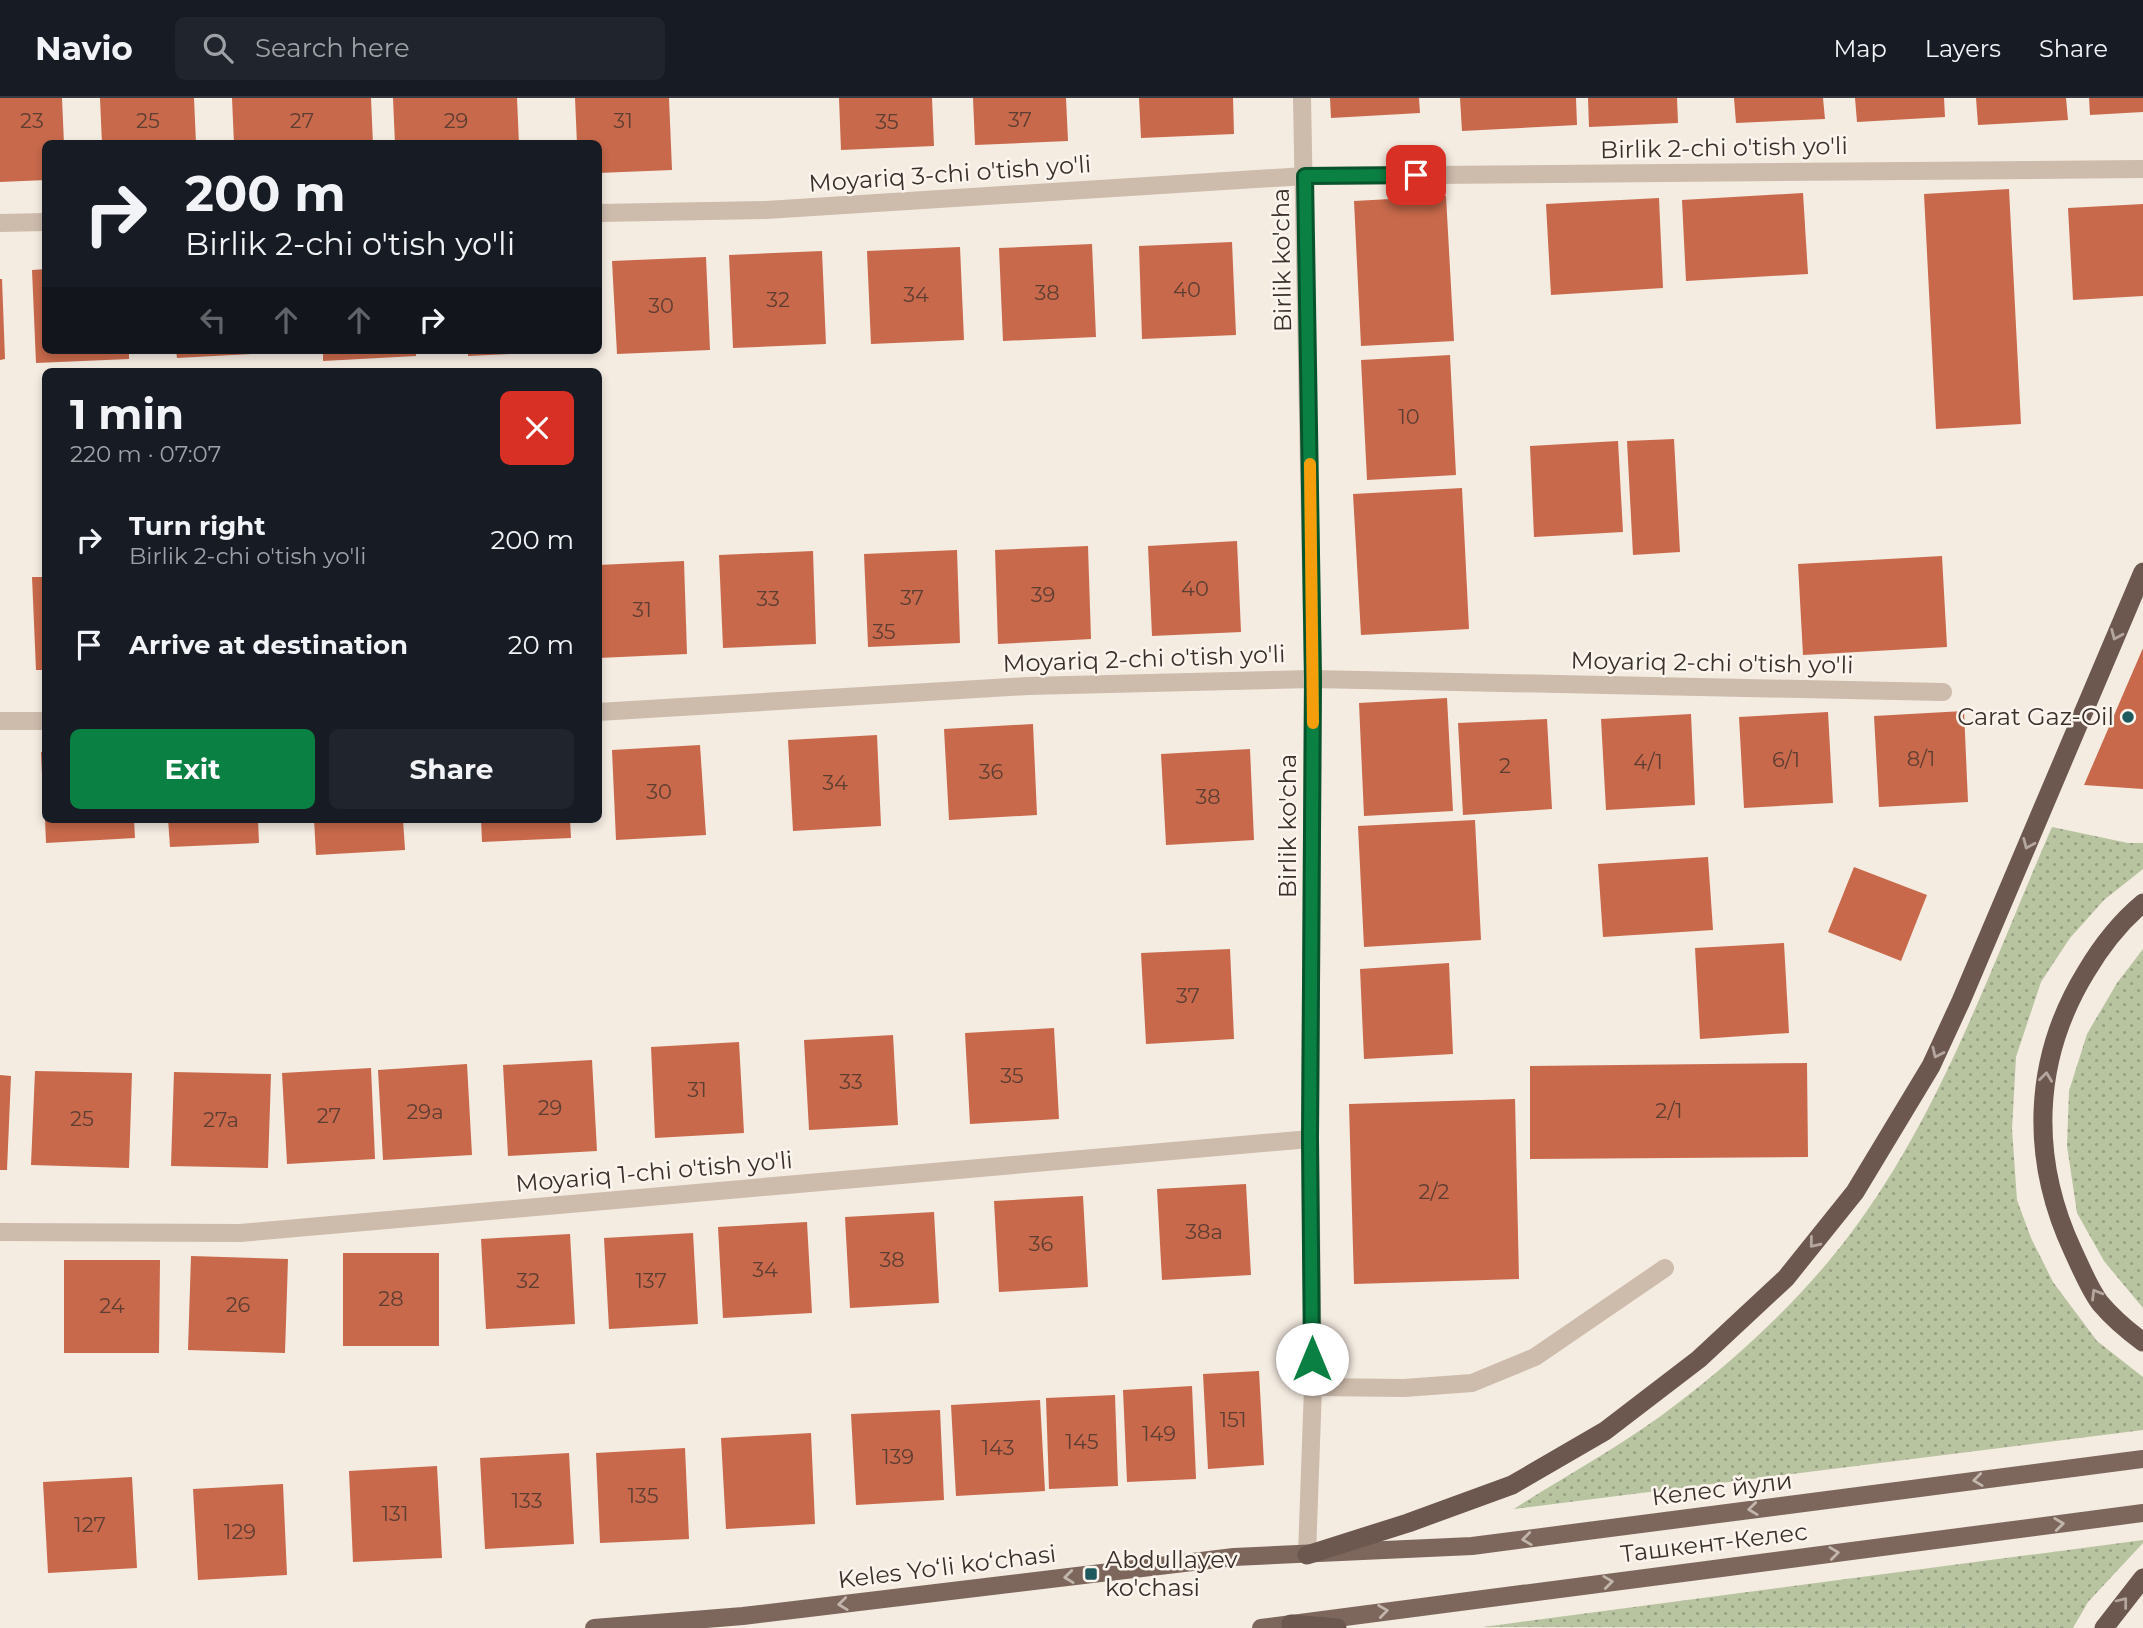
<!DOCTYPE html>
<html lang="en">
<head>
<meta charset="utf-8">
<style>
	:root { --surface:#171b24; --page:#20242c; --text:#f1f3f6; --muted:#9ea1a6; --line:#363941; --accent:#0b8043 }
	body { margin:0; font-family:Montserrat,sans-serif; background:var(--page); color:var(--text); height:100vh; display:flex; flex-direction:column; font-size:26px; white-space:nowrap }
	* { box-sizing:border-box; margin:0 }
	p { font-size:23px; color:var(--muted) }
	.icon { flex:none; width:38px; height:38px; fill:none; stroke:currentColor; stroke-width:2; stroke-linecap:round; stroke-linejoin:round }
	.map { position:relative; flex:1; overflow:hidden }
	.details { position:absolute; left:42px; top:270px; width:560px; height:455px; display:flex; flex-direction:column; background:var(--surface); border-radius:10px; box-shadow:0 4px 10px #0003 }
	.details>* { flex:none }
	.banner { position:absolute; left:42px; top:42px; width:560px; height:214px; border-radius:10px; box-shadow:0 4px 10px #0003; background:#171b24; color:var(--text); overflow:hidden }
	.pin { position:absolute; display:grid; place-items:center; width:60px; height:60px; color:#fff; margin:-30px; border-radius:14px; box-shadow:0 4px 10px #0006 }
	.me { position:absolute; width:77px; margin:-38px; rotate:0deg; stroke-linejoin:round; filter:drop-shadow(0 0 5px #0008) }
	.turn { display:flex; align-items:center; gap:24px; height:147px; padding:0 28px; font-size:32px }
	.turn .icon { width:91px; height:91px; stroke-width:2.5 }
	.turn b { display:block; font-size:49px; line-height:60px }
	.lanes { display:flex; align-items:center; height:66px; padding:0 28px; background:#0003; justify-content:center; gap:35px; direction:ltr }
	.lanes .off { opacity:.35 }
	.round { display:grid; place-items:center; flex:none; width:74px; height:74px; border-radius:10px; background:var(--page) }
	.head { display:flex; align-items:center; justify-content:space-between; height:119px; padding:0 28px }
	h1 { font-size:42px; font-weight:700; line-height:52px }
	.button { display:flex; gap:14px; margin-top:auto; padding:14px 28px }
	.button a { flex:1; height:80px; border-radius:10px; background:var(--accent); color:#fff; font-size:28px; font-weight:700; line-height:80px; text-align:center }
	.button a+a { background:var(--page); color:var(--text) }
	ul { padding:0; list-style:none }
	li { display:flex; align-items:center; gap:21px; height:105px; padding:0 28px }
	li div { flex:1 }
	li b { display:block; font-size:26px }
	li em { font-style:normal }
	header { display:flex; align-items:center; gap:42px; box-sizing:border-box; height:98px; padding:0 35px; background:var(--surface); border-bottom:2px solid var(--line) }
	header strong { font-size:33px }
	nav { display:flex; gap:38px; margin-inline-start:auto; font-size:24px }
	.search { width:490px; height:63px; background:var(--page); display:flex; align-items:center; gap:18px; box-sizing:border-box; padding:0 24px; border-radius:10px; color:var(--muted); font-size:26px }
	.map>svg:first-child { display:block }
	.green { fill:url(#green-dots) }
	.building { fill:#c8694b }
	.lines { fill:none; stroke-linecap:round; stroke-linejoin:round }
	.service { stroke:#cdbbac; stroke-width:18 }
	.minor { stroke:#cdbbac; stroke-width:18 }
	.tertiary { stroke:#cdbbac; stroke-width:18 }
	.primary { stroke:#7d675c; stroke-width:18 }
	.trunk { stroke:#6c584f; stroke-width:19 }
	.oneway { stroke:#b4a69e }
	.oneway2 { stroke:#c2b5ac }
	.route-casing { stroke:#07532c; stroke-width:18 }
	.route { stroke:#0b8043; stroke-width:12 }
	.slow { stroke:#f59e0b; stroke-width:12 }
	.poi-dot { fill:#1f5a5e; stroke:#fbf5ee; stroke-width:2.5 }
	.labels { text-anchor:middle; stroke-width:5; stroke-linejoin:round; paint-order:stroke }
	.number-label { font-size:21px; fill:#5e3e33 }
	.street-label { font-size:24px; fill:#3b302b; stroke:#fbf5ee }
	.poi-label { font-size:24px; fill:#3b302b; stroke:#fbf5ee; text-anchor:end }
</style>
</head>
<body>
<header>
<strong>Navio</strong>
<div class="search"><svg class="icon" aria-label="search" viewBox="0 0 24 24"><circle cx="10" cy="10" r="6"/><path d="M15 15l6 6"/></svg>Search here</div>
<nav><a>Map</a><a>Layers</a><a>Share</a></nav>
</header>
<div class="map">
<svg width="2143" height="1530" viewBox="0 0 2143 1530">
	<defs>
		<pattern id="green-dots" width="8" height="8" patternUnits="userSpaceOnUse" patternTransform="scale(1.75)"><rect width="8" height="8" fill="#b8c4a0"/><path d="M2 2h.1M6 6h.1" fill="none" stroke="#97a083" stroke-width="1.8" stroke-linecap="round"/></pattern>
	</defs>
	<rect width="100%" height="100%" fill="#f4ebe1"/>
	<g class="green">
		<path d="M2052,729L2128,745H2143V771L2104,802L2070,840L2041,884L2016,959L2012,1031L2017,1102L2031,1140L2053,1184L2097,1243L2143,1279V1332L1514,1411C1568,1376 1627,1345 1678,1305C1742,1256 1803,1199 1851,1135C1942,1014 1992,866 2052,729Z"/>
		<path d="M2143,851V1210L2104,1163L2077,1115L2067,1048L2069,993L2087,936L2117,885Z"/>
		<path d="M2143,1442V1445L2088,1504L2073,1530L1483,1529Z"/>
	</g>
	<g class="building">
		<path d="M0,0H62L64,46H46V82L0,84Z"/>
		<path d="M100,0H194L196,46H102Z"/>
		<path d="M232,0H371L373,46H234Z"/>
		<path d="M393,0H517L519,46H395Z"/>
		<path d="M575,0H669L672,72L598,75V46H577Z"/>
		<path d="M839,0H932L934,48L841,52Z"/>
		<path d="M973,0H1066L1068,43L975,47Z"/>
		<path d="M1139,0H1233L1234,36L1141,40Z"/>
		<path d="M1330,0H1419L1420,15L1331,20Z"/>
		<path d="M1460,0H1576L1577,27L1462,33Z"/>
		<path d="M1588,0H1677L1678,25L1589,29Z"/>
		<path d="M1734,0H1823L1825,21L1736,25Z"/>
		<path d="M1855,0H1944L1945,19L1857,24Z"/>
		<path d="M1976,0H2066L2068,22L1978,27Z"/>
		<path d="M2089,0H2143V14L2090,17Z"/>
		<path d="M2009,91L2021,326L1936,331L1924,96Z"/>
		<path d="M1803,95L1808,176L1686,183L1682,102Z"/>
		<path d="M1446,98L1454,243L1361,248L1354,103Z"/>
		<path d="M1659,100L1663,190L1551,197L1546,106Z"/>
		<path d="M2143,106V198L2073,202L2068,110Z"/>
		<path d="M1232,144L1236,237L1142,241L1139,148Z"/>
		<path d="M1092,146L1096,239L1003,243L999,150Z"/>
		<path d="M960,149L964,242L871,246L867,153Z"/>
		<path d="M822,153L826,246L733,250L729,157Z"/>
		<path d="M706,159L710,252L617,256L612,163Z"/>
		<path d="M46,171V252H129V261L36,265L32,172Z"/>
		<path d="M0,181H2L5,261L0,262Z"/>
		<path d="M176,252H270V255L177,260Z"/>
		<path d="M323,252H416V258L323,263Z"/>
		<path d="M468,252H548V254L468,258Z"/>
		<path d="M1450,257L1456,377L1367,382L1361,262Z"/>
		<path d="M1674,341L1680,454L1633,457L1627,343Z"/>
		<path d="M1618,343L1623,434L1534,439L1530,348Z"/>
		<path d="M1462,390L1469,531L1361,537L1353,396Z"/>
		<path d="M1237,443L1241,534L1152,538L1148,448Z"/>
		<path d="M1088,448L1091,541L998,546L995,452Z"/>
		<path d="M957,452L960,545L868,549L864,456Z"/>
		<path d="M813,453L816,546L723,550L719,457Z"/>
		<path d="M1942,458L1947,549L1803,557L1798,466Z"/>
		<path d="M684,463L687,556L598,560V467Z"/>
		<path d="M32,479H46V572H36Z"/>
		<path d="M2143,550V691L2084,687Z"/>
		<path d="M1447,600L1453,713L1364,718L1359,605Z"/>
		<path d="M1964,613L1968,704L1879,709L1874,618Z"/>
		<path d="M1828,614L1833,705L1744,710L1739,619Z"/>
		<path d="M1691,616L1695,707L1606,712L1601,621Z"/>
		<path d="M1547,621L1552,711L1463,717L1458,625Z"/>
		<path d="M1033,626L1037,717L949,722L944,631Z"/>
		<path d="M877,637L881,728L793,733L788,642Z"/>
		<path d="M700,647L706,737L616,742L612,652Z"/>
		<path d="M1250,651L1254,742L1166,747L1161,656Z"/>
		<path d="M41,654H46V699H43Z"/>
		<path d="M45,721H134L135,740L46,745Z"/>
		<path d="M168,721H258L259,745L170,749Z"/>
		<path d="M314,721H403L405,752L316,757Z"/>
		<path d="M481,721H570L571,740L482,744Z"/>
		<path d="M1475,722L1481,842L1364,849L1358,728Z"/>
		<path d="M1708,759L1713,832L1603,839L1598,766Z"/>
		<path d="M1854,769L1927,797L1901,863L1828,834Z"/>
		<path d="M1784,845L1789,935L1700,941L1695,850Z"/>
		<path d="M1230,851L1234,941L1146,946L1141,855Z"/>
		<path d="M1449,865L1453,956L1364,961L1360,871Z"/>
		<path d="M1054,930L1059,1021L970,1026L965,935Z"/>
		<path d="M893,937L898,1027L809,1032L804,942Z"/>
		<path d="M739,944L744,1035L655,1040L651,949Z"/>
		<path d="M592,962L597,1053L508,1058L503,967Z"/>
		<path d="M1807,965L1808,1059L1530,1061V968Z"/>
		<path d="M467,966L472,1057L383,1062L378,972Z"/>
		<path d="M371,970L375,1061L287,1066L282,975Z"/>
		<path d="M35,973L132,975L129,1070L31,1067Z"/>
		<path d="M174,974L271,976L268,1070L171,1068Z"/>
		<path d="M0,977L11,978L7,1072H0Z"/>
		<path d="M1515,1001L1519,1181L1354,1186L1349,1006Z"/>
		<path d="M1246,1086L1251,1177L1162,1182L1157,1091Z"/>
		<path d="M1083,1098L1088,1189L999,1194L994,1103Z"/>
		<path d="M934,1114L939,1205L850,1210L845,1119Z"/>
		<path d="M807,1124L812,1215L723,1220L718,1129Z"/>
		<path d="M693,1135L698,1226L609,1231L604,1140Z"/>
		<path d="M570,1136L575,1226L486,1231L481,1141Z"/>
		<rect x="343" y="1155" width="96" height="93"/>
		<path d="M191,1158L288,1161L285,1255L188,1252Z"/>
		<path d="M64,1162H160L159,1255H64Z"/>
		<path d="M1259,1273L1264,1367L1208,1371L1203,1276Z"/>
		<path d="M1192,1288L1196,1381L1127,1384L1123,1292Z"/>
		<path d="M1115,1297L1118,1388L1049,1391L1046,1300Z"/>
		<path d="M1040,1302L1045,1393L956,1398L951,1307Z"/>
		<path d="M940,1312L944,1402L856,1407L851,1316Z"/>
		<path d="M811,1335L815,1426L726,1431L721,1340Z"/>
		<path d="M685,1350L689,1441L600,1445L596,1355Z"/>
		<path d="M569,1355L574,1446L485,1451L480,1360Z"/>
		<path d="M437,1368L442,1460L353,1464L349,1373Z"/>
		<path d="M132,1379L137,1470L48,1475L43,1384Z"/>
		<path d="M283,1386L287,1477L198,1482L193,1391Z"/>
	</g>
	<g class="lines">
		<path class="service" d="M1313,1289L1404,1290L1472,1285L1535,1259L1665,1170"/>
		<g class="minor">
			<path d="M598,115L766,112L1305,78L2143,71"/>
			<path d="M0,125L46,124"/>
			<path d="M598,614L1028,588L1313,581L1943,594"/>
			<path d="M0,623H46"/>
			<path d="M0,1134L240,1135L1310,1041"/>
		</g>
		<path class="tertiary" d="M1302,0L1313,581L1310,1041L1313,1289L1307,1457"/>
		<g class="primary">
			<path d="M594,1530L743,1518L1234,1459L1472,1448L2143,1361"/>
			<path d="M1261,1530L2143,1415"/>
		</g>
		<g class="trunk">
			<path d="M2143,805C2119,825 2102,847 2086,874C2032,962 2030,1061 2073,1153C2081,1170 2089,1190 2100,1205C2112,1219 2128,1233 2143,1244"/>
			<path d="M1307,1457L1408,1425L1512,1387L1605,1333L1699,1261L1786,1180L1855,1094L1931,968L1961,903L2143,474"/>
			<path d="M1291,1526L1337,1530"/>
			<path d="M2104,1530L2143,1480"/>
		</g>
	</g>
	<defs><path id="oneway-chevron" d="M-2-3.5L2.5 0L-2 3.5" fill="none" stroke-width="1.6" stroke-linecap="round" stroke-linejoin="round" transform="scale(1.75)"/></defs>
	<g class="oneway">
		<use href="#oneway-chevron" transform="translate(2116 537) rotate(113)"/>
		<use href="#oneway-chevron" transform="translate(2028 746) rotate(113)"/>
		<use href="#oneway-chevron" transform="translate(1937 955) rotate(115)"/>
		<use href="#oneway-chevron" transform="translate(2046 979) rotate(-83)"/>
		<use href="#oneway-chevron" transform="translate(1814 1145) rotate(129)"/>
		<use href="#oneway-chevron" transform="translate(2096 1196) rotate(-121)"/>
		<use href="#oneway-chevron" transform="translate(2123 1504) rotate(-52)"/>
	</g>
	<g class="oneway2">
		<use href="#oneway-chevron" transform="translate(1978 1382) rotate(173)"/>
		<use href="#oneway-chevron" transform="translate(1753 1411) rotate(173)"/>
		<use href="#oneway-chevron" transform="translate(2059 1426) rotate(-7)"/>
		<use href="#oneway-chevron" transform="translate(1527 1441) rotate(173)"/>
		<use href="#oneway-chevron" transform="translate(1834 1455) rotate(-7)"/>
		<use href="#oneway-chevron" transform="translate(1069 1479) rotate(173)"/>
		<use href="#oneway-chevron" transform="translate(1608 1484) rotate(-7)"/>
		<use href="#oneway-chevron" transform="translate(843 1506) rotate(173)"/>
		<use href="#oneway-chevron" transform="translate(1383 1513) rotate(-8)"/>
	</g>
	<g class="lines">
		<g class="route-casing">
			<path id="route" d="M1312,1261L1310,1041L1313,581L1305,78L1416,77"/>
		</g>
		<use href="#route" class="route"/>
		<path class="slow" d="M1310,366L1313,625"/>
	</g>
	<g class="poi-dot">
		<circle cx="2128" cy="619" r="7"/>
		<rect x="1084" y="1469" width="14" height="14" rx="3.5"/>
	</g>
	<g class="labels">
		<g class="number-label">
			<text x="1020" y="29">37</text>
			<text x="32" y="30">23</text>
			<text x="148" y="30">25</text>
			<text x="302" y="30">27</text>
			<text x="456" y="30">29</text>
			<text x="623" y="30">31</text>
			<text x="887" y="31">35</text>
			<text x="1187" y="199">40</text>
			<text x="1047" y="202">38</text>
			<text x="916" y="204">34</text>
			<text x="778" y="209">32</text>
			<text x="661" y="215">30</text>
			<text x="1409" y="326">10</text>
			<text x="1195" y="498">40</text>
			<text x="1043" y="504">39</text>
			<text x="912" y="507">37</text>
			<text x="768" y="508">33</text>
			<text x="642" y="519">31</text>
			<text x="884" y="541">35</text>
			<text x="1921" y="668">8/1</text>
			<text x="1786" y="669">6/1</text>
			<text x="1648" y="671">4/1</text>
			<text x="1505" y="675">2</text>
			<text x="991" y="681">36</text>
			<text x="835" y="692">34</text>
			<text x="659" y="701">30</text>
			<text x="1208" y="706">38</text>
			<text x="1188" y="905">37</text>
			<text x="1012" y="985">35</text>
			<text x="851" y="991">33</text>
			<text x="697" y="999">31</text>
			<text x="550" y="1017">29</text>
			<text x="1669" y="1020">2/1</text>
			<text x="425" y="1021">29a</text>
			<text x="329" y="1025">27</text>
			<text x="82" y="1028">25</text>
			<text x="221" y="1029">27a</text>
			<text x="1434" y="1101">2/2</text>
			<text x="1204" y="1141">38a</text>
			<text x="1041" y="1153">36</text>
			<text x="892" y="1169">38</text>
			<text x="765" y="1179">34</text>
			<text x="528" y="1190">32</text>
			<text x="651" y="1190">137</text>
			<text x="391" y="1208">28</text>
			<text x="238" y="1214">26</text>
			<text x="112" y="1215">24</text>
			<text x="1233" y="1329">151</text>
			<text x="1159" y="1343">149</text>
			<text x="1082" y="1351">145</text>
			<text x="998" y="1357">143</text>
			<text x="898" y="1366">139</text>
			<text x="643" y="1405">135</text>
			<text x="527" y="1410">133</text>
			<text x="395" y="1423">131</text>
			<text x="90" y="1434">127</text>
			<text x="240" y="1441">129</text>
		</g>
		<g class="street-label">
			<text transform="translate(1724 50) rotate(-1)" y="8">Birlik 2-chi o'tish yo'li</text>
			<text transform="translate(950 76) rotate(-4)" y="8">Moyariq 3-chi o'tish yo'li</text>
			<text transform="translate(1282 162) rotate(-91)" y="8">Birlik ko'cha</text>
			<text transform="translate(1144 561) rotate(-2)" y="8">Moyariq 2-chi o'tish yo'li</text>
			<text transform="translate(1712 565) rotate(1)" y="8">Moyariq 2-chi o'tish yo'li</text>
			<text transform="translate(1288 728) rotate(-90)" y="8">Birlik ko'cha</text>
			<text transform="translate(654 1074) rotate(-5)" y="8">Moyariq 1-chi o'tish yo'li</text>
			<text transform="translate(1722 1391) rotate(-7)" y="8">Келес йули</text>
			<text transform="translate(1714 1445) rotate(-7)" y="8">Ташкент-Келес</text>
			<text transform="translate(947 1469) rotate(-7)" y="8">Keles Yoʻli koʻchasi</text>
		</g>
		<g class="poi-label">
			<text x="2114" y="627">Carat Gaz-Oil</text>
			<text x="1105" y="1470" text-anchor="start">Abdullayev<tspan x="1105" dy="28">ko'chasi</tspan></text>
		</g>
	</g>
</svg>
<div class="pin" style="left:1416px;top:77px;background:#d93025"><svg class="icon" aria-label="arrive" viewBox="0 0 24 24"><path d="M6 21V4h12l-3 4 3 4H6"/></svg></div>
<svg class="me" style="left:1312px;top:1261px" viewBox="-20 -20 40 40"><circle r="19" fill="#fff"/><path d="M0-13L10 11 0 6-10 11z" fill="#0b8043"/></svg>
<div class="banner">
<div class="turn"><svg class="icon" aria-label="right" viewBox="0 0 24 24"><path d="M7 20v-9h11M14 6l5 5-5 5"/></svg><div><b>200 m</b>Birlik 2-chi o'tish yo'li</div></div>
<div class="lanes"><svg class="icon off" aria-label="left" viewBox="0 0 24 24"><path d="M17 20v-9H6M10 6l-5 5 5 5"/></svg><svg class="icon off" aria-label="ahead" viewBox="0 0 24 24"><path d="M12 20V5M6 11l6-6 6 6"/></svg><svg class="icon off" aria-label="ahead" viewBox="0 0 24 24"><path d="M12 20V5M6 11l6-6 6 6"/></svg><svg class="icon" aria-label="right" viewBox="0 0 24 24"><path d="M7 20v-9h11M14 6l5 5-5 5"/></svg></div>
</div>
<section class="details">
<div class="head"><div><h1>1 min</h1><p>220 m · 07:07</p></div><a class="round" style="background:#d93025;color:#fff"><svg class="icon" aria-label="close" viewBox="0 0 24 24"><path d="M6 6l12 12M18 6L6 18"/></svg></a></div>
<ul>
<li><svg class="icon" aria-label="right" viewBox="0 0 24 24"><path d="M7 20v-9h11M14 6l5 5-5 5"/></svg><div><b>Turn right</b><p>Birlik 2-chi o'tish yo'li</p></div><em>200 m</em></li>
<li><svg class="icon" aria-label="arrive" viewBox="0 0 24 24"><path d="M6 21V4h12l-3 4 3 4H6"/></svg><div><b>Arrive at destination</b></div><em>20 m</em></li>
</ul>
<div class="button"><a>Exit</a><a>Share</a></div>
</section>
</div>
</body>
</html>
